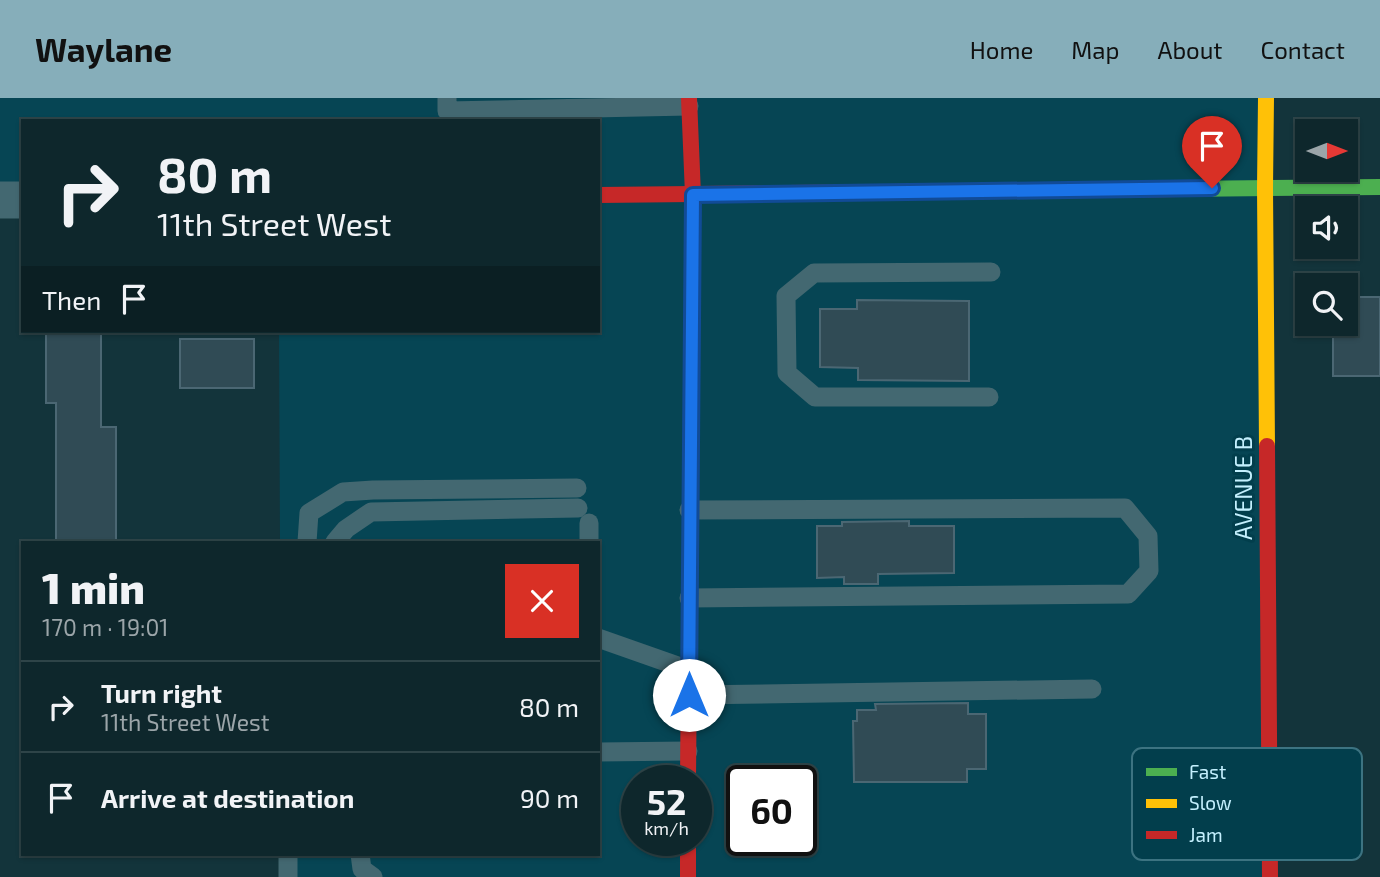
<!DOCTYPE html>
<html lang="en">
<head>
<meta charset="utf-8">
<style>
	:root { --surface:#0e272c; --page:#172f34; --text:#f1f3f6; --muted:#9ba5a9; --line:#2e4448; --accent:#86aeba }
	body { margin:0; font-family:"Exo 2",sans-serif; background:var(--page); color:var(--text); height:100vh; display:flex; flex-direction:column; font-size:26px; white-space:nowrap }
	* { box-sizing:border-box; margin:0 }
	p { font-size:23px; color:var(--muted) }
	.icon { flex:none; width:38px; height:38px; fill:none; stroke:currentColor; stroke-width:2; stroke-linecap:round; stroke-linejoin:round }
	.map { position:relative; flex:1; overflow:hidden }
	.details { position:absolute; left:21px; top:443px; width:579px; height:315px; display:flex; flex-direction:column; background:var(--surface); border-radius:0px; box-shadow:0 2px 5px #0004,0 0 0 2px var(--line) }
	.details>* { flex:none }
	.hud { position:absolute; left:21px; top:21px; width:579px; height:214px; border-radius:0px; box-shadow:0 2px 5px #0004,0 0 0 2px var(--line); background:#0e272c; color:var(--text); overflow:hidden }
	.needle { width:46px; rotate:90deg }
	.buttons { position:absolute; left:1295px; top:21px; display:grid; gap:14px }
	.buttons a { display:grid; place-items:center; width:63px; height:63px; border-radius:0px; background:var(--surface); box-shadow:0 2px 5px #0004,0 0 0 2px var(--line); font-size:35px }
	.speed { position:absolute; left:621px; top:667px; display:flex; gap:14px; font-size:35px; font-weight:700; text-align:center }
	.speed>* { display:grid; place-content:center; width:91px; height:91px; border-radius:50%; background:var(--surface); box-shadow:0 2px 5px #0004,0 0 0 2px var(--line); line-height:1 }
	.speed small { font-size:18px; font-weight:400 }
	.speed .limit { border:4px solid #111; border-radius:10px; background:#fff; color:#111 }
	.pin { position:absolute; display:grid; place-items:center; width:60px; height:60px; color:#fff; margin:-72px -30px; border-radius:50% 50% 50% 0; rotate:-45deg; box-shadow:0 0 7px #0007 }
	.pin .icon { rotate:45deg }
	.me { position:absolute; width:77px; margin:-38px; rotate:0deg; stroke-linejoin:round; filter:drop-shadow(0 0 5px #0008) }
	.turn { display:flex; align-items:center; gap:24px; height:147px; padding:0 21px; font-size:32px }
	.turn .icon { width:91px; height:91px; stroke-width:2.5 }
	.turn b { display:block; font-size:49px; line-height:60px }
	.then { display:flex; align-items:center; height:66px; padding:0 21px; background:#0003; gap:14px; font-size:26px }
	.round { display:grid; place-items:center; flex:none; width:74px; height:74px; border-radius:0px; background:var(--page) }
	.summary { display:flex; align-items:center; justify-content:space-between; height:119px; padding:0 21px }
	h1 { font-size:42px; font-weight:800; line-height:52px }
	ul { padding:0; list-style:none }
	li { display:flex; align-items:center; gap:21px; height:91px; padding:0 21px; border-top:2px solid var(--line) }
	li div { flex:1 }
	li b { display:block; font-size:26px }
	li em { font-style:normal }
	header { display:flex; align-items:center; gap:42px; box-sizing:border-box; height:98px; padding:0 35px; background:var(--accent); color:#111 }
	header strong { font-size:33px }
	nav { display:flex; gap:38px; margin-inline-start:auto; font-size:24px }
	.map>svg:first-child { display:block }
	.built { fill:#064554; fill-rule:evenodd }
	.building { fill:#304b55; stroke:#4b6773; stroke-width:2 }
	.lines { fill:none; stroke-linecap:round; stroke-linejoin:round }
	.lane { stroke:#436871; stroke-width:19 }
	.street { stroke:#436871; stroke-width:37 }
	.fast { stroke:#4caf50; stroke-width:16 }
	.slow { stroke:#ffc107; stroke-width:16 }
	.jam { stroke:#c62828; stroke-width:16 }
	.route-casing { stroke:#114b97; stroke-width:18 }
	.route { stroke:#1a73e8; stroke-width:12 }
	.labels { text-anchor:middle; stroke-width:6; stroke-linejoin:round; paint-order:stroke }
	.street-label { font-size:23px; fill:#c4f0fe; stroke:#023e4c }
	.key { fill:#023e4c; stroke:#3c7381; stroke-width:2 }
	.key-label { font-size:19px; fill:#c4f0fe }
</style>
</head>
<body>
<header>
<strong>Waylane</strong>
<nav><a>Home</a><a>Map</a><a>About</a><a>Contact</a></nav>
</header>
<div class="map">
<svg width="1380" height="779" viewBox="0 0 1380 779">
	<rect width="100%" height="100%" fill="#13343b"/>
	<path class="built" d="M0,0H1266L1270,779H283V756H598V444H280L279,233H598V23H23V102H0ZM637,682H696V742H637ZM742,682H802V742H742Z"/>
	<g class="building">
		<path d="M1346,199H1380V278H1333V226H1346Z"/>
		<path d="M857,202L969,203V283L858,282V270L820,269V211H857Z"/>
		<path d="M46,233H101V329H116V443H56V305H46Z"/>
		<rect x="180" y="241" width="74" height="49"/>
		<path d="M909,423V428H954V475L878,476V486H844V479L817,480V428H842V424Z"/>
		<path d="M968,605V616H986V671H967V684H854L853,623H857V612H876L875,606Z"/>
	</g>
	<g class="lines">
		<g class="lane">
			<path d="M447,0V13L689,8"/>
			<path d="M989,299H815L787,275L786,198L814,175L991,174"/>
			<path d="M689,412L1125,410L1148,438L1149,473L1128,496L689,500"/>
			<path d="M589,425V444"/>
			<path d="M307,444L309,415L343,394L373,392L577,390"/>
			<path d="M335,444L346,431L371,414L578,410"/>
			<path d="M598,540L689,572"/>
			<path d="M689,597L1092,591"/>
			<path d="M598,654L688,653"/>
			<path d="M288,756V779"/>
			<path d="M360,756L362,771L373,779"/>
		</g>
		<path class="street" d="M0,102H23"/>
		<path class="fast" d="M1179,91L1380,89"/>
		<path class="slow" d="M1266,0L1265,90L1267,348"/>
		<g class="jam">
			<path d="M598,97L1179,91"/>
			<path d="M1267,348L1270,779"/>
			<path d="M688,682L693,97L689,0"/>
			<path d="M688,742V779"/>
		</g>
	</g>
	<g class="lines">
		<g class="route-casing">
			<path id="route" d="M689,597L693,97L1212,90"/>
		</g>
		<use href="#route" class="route"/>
	</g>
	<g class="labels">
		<g class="street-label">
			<text transform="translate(1244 390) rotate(-90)" y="8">AVENUE B</text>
		</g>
	</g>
	<rect x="1132" y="650" width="230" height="112" rx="10" class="key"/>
	<rect x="1146" y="670" width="31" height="8" fill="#4caf50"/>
	<rect x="1146" y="701" width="31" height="9" fill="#ffc107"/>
	<rect x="1146" y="733" width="31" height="8" fill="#c62828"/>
	<g class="key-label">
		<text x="1189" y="681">Fast</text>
		<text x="1189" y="712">Slow</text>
		<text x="1189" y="744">Jam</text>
	</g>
</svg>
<div class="buttons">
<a><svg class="needle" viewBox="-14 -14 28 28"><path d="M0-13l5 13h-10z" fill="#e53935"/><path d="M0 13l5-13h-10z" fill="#9ba5a9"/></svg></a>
<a><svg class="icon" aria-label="sound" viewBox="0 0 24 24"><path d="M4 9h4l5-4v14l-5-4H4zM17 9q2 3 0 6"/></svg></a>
<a><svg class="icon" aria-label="search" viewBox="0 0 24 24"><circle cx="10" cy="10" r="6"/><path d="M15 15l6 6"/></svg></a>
</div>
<div class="speed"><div>52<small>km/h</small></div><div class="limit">60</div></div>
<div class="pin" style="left:1212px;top:90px;background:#d93025"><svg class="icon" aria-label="arrive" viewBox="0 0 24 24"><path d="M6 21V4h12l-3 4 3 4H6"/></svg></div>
<svg class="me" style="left:689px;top:597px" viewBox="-20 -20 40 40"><circle r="19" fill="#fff"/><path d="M0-13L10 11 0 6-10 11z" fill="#1a73e8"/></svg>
<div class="hud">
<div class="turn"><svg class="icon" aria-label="right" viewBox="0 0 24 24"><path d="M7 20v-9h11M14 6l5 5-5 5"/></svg><div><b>80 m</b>11th Street West</div></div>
<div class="then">Then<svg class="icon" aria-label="arrive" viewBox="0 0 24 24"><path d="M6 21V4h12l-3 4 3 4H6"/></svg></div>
</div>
<section class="details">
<div class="summary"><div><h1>1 min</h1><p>170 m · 19:01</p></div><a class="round" style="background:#d93025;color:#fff"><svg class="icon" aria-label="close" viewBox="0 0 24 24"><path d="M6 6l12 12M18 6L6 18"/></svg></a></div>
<ul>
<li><svg class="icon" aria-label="right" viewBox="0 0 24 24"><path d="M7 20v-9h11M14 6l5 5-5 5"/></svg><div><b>Turn right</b><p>11th Street West</p></div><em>80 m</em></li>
<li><svg class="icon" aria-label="arrive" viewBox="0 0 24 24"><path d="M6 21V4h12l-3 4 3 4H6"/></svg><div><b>Arrive at destination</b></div><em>90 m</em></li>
</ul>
</section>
</div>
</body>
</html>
